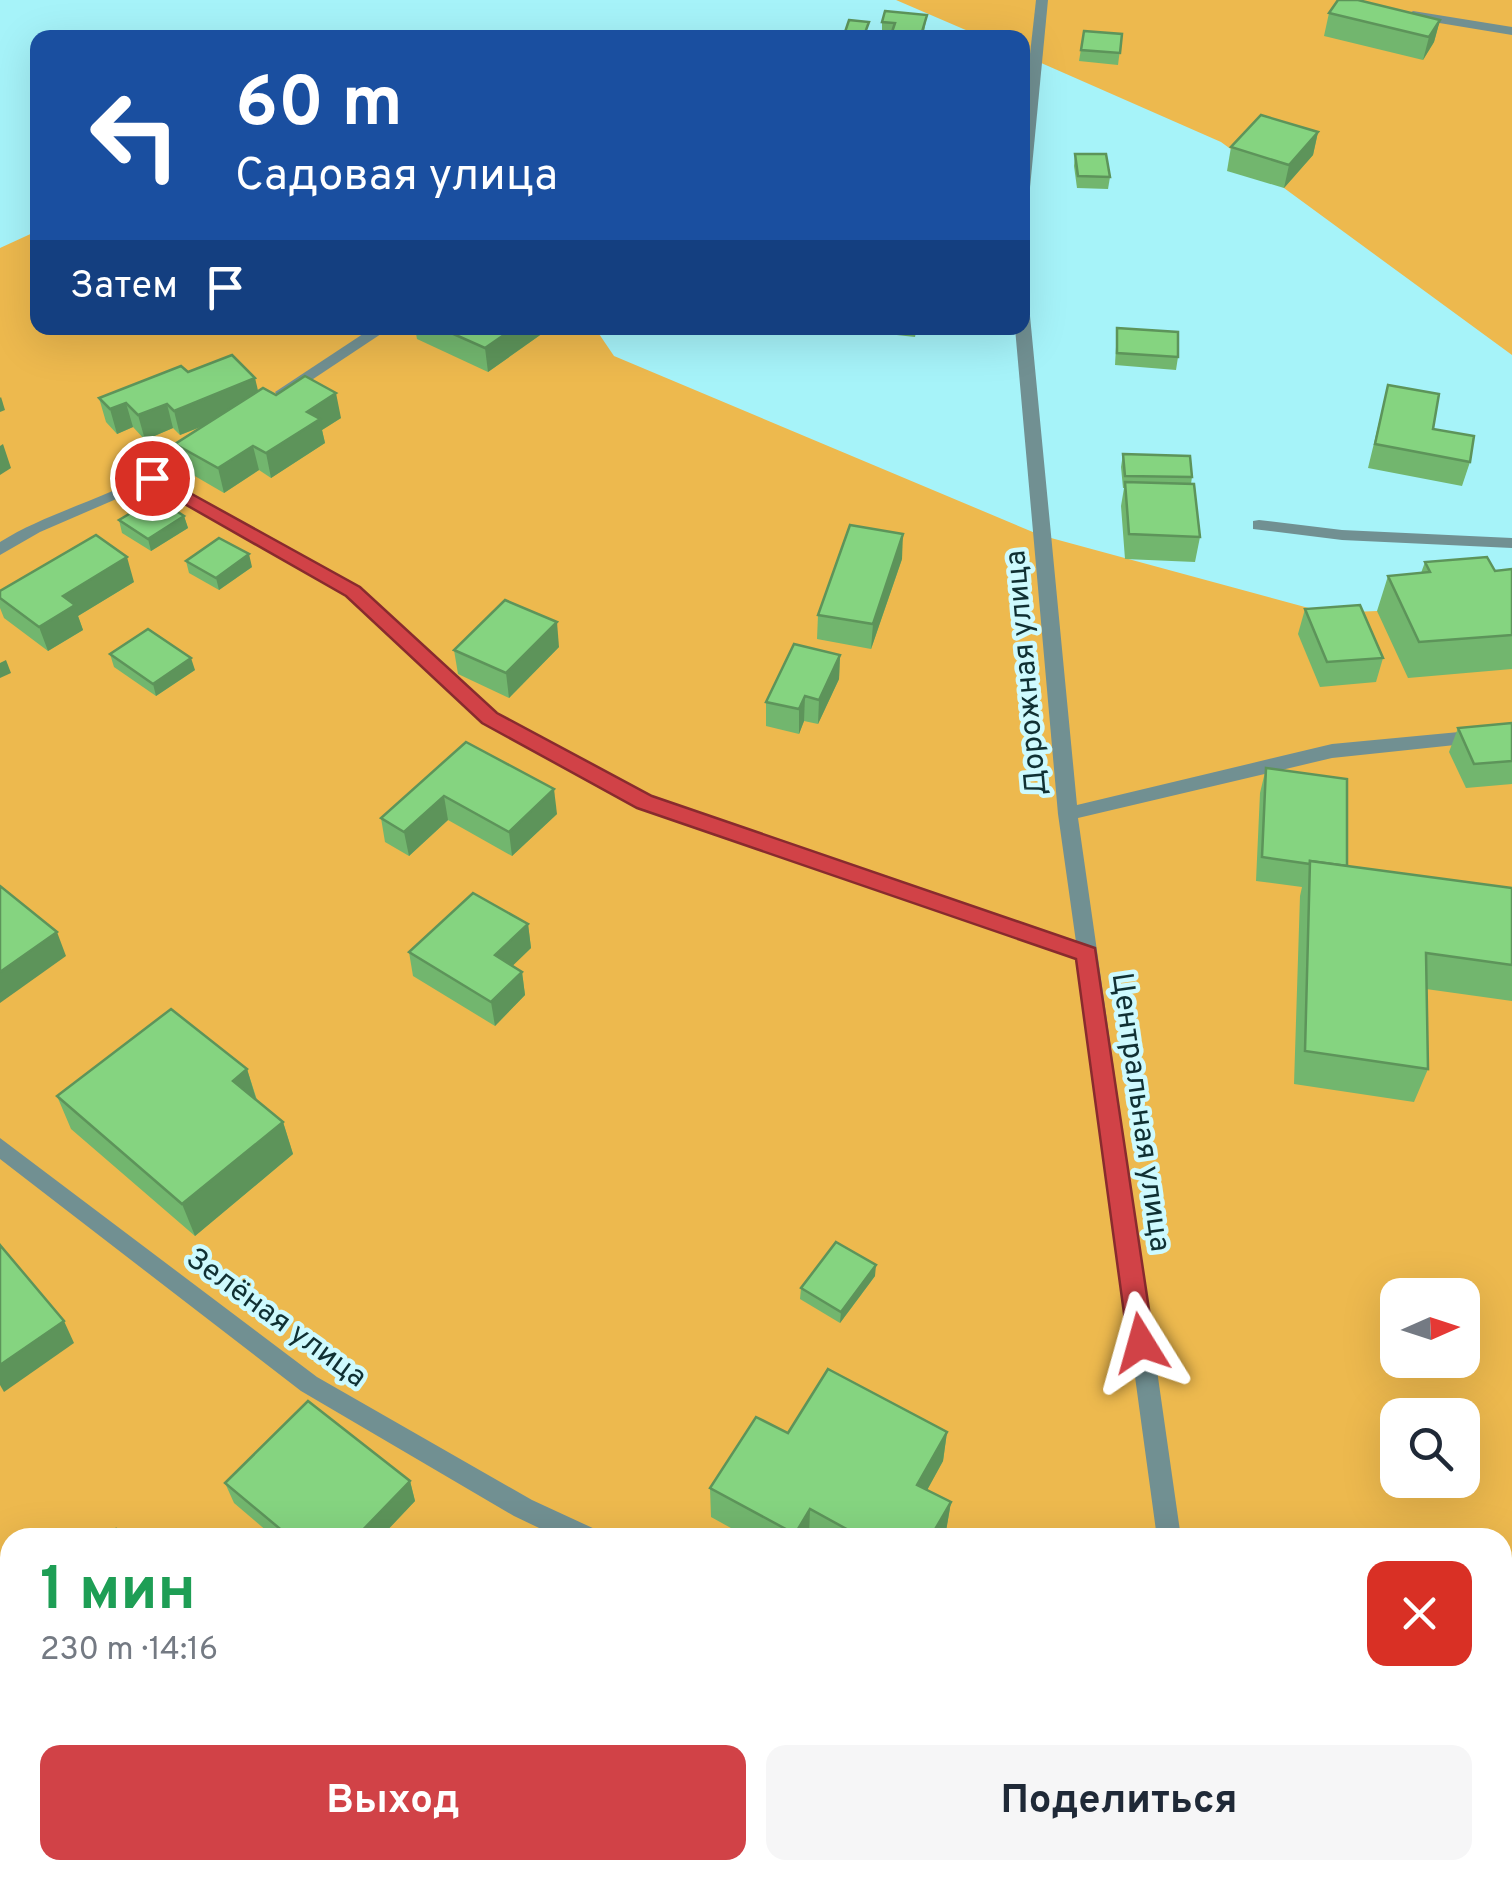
<!DOCTYPE html>
<html lang="ru">
<head>
<meta charset="utf-8">
<style>
	:root { --surface:#fff; --page:#f6f6f7; --text:#1f2937; --muted:#747a83; --accent:#d14247 }
	body { margin:0; font-family:Overpass,sans-serif; background:var(--page); color:var(--text); height:100vh; display:flex; flex-direction:column; font-size:38px; white-space:nowrap }
	* { box-sizing:border-box; margin:0 }
	p { font-size:32px; color:var(--muted) }
	.icon { flex:none; width:55px; height:55px; fill:none; stroke:currentColor; stroke-width:2; stroke-linecap:round; stroke-linejoin:round }
	.map { position:relative; flex:1; overflow:hidden }
	.panel { position:absolute; left:0px; top:1528px; width:1512px; height:352px; display:flex; flex-direction:column; background:var(--surface); border-radius:30px 30px 0 0; box-shadow:0 10px 40px #0002 }
	.panel>* { flex:none }
	.guide { position:absolute; left:30px; top:30px; width:1000px; height:305px; border-radius:20px; box-shadow:0 10px 40px #0002; background:#1a4fa0; color:#fff; overflow:hidden }
	.needle { width:65px; rotate:87deg }
	.fabs { position:absolute; left:1380px; top:1278px; display:grid; gap:20px }
	.fabs a { display:grid; place-items:center; width:100px; height:100px; border-radius:20px; background:var(--surface); box-shadow:0 10px 40px #0002; font-size:50px }
	.pin { position:absolute; display:grid; place-items:center; width:85px; height:85px; color:#fff; margin:-42px; border:5px solid #fff; border-radius:50%; box-shadow:0 2px 10px #0007 }
	.me { position:absolute; width:110px; margin:-55px; rotate:352deg; stroke-linejoin:round; filter:drop-shadow(0 0 8px #0008) }
	.turn { display:flex; align-items:center; gap:35px; height:210px; padding:0 40px; font-size:45px }
	.turn .icon { width:130px; height:130px; stroke-width:2.5 }
	.turn b { display:block; font-size:70px; line-height:85px }
	.then { display:flex; align-items:center; height:95px; padding:0 40px; background:#0003; gap:20px; font-size:38px }
	.round { display:grid; place-items:center; flex:none; width:105px; height:105px; border-radius:20px; background:var(--page) }
	.summary { display:flex; align-items:center; justify-content:space-between; height:170px; padding:0 40px }
	h1 { font-size:60px; font-weight:700; line-height:75px; color:#1e9e55 }
	.button { display:flex; gap:20px; margin-top:auto; padding:20px 40px }
	.button a { flex:1; height:115px; border-radius:20px; background:var(--accent); color:#fff; font-size:40px; font-weight:700; line-height:115px; text-align:center }
	.button a+a { background:var(--page); color:var(--text) }
	.map>svg:first-child { display:block }
	.green { fill:#edb94e; fill-rule:evenodd }
	.lines { fill:none; stroke-linecap:round; stroke-linejoin:round }
	.street { fill:#719092; fill-rule:evenodd }
	.wall { fill:#72b66e }
	.shaded-wall { fill:#5d945a }
	.building { fill:#85d480; stroke:#5d945a; stroke-width:2.5 }
	.route { fill:#d14247; stroke:#882b2e; stroke-width:2.5 }
	.labels { text-anchor:middle; stroke-width:9; stroke-linejoin:round; paint-order:stroke }
	.street-label { font-size:30px; fill:#103033; stroke:#cefafe }
</style>
</head>
<body>
<div class="map">
<svg width="1512" height="1879" viewBox="0 0 1512 1879">
	<rect width="100%" height="100%" fill="#a6f3f9"/>
	<g class="green">
		<path d="M896,0H1512V355L1221,142L1023,55L1022,38L982,37Z"/>
		<path d="M37,231L38,328H595L614,356L1040,535L1327,613L1377,611L1512,617V1879H0V248ZM1398,1295H1462V1360H1398ZM1398,1415H1462V1480H1398ZM10,1538H1502V1870H10Z"/>
	</g>
	<g class="lines">
		<g class="street">
			<path d="M1036,0H1048L1029,198L1022,202V126Z"/>
			<path d="M1413,11L1512,27V35L1409,18L1407,15Z"/>
			<path d="M1022,312L1030,316L1077,805L1332,744L1512,727V739L1332,758L1078,818L1181,1538H1157L1078,959L638,807L483,723L347,595L151,484L40,532L0,555V542C48,512 104,500 151,471C167,461 187,440 206,442V450L164,478L359,587L495,713L652,797L1076,942L1058,814L1015,328H1022Z"/>
			<path d="M372,328H390L289,395H277L275,392Z"/>
			<path d="M1259,520L1342,530L1512,538V548L1342,540L1253,529V521Z"/>
			<path d="M0,1138L317,1377L532,1500L597,1530L600,1538H560L514,1516L301,1391L0,1159Z"/>
			<path d="M1512,1587V1611L1502,1613V1589Z"/>
			<path d="M777,1870H817L813,1879H773Z"/>
			<path d="M1208,1870H1236L1238,1879H1210Z"/>
		</g>
	</g>
	<g class="wall">
		<path d="M1329,13L1440,20L1434,42L1423,60L1324,36Z"/>
		<path d="M927,15L923,38H892V34L882,33V22Z"/>
		<path d="M1084,31L1122,34L1118,65L1079,61Z"/>
		<path d="M1318,132L1313,155L1284,188L1227,171L1231,147Z"/>
		<path d="M1075,154L1110,177L1108,189L1077,188L1074,166Z"/>
		<path d="M415,328H543V333L488,372L417,339Z"/>
		<path d="M851,328H935L934,333L916,332L915,337L851,330Z"/>
		<path d="M1117,328L1178,357L1176,370L1115,365Z"/>
		<path d="M188,372L276,395L341,418L322,430L325,443L271,478L259,470L224,493L181,468L175,444L203,426L180,435L173,428L145,440L133,427L117,434L106,422L99,398Z"/>
		<path d="M1388,385L1433,429L1470,462L1462,486L1368,468Z"/>
		<path d="M1123,454L1192,477L1191,484L1200,537L1195,562L1125,559L1121,506L1124,488H1123L1121,467Z"/>
		<path d="M184,516L188,528L151,551L122,533L119,520Z"/>
		<path d="M902,559L871,649L817,639L818,615Z"/>
		<path d="M186,561L252,567L219,590L189,573Z"/>
		<path d="M1425,562L1495,571L1512,569V669L1408,678L1377,611L1388,576L1421,573Z"/>
		<path d="M134,582L78,616L83,630L48,651L4,618L0,608V591Z"/>
		<path d="M1305,609L1383,658L1376,682L1320,687L1298,634Z"/>
		<path d="M559,647L509,698L458,674L454,650Z"/>
		<path d="M110,654L195,670L156,696L114,667Z"/>
		<path d="M840,655L839,679L818,724L804,721L799,734L766,726V702Z"/>
		<path d="M1512,723V784L1466,788L1449,752L1458,728Z"/>
		<path d="M466,742L557,814L512,856L448,820L409,856L385,842L381,818Z"/>
		<path d="M1266,768L1347,866L1512,888V1001L1426,989L1428,1069L1414,1102L1294,1084L1300,896L1302,887L1256,881L1260,793Z"/>
		<path d="M528,924L531,948L512,966L522,972L525,995L495,1026L413,976L409,952Z"/>
		<path d="M247,1069L257,1100L283,1122L293,1154L195,1236L71,1129L57,1096Z"/>
		<path d="M875,1276L840,1323L800,1299L801,1288Z"/>
		<path d="M947,1432L943,1461L927,1490L951,1502L946,1531L942,1538H749L711,1517L710,1488L788,1433Z"/>
		<path d="M410,1481L415,1501L380,1538H275L234,1503L225,1483Z"/>
	</g>
	<g class="shaded-wall">
		<path d="M1440,20L1434,42L1423,60L1429,37Z"/>
		<path d="M1318,132L1313,155L1284,188L1289,165Z"/>
		<path d="M514,328H543V333L488,372L485,348Z"/>
		<path d="M255,378L261,403L180,435L174,411Z"/>
		<path d="M336,393L341,418L322,430L325,443L271,478L266,453L307,412Z"/>
		<path d="M1,397L5,410L0,412V398Z"/>
		<path d="M126,403L133,427L117,434L110,409Z"/>
		<path d="M167,404L173,428L145,440L138,415Z"/>
		<path d="M3,444L11,468L0,475V446Z"/>
		<path d="M253,446L259,470L224,493L218,468Z"/>
		<path d="M184,516L188,528L151,551L148,539Z"/>
		<path d="M903,534L902,559L871,649L873,624Z"/>
		<path d="M249,554L252,567L219,590L216,578Z"/>
		<path d="M127,557L134,582L78,616L83,630L48,651L39,627L63,596Z"/>
		<path d="M557,622L559,647L509,698L506,673Z"/>
		<path d="M840,655L839,679L818,724L819,700Z"/>
		<path d="M191,658L195,670L156,696L153,684Z"/>
		<path d="M6,660L11,673L0,678V663Z"/>
		<path d="M805,696L804,721L799,734V709Z"/>
		<path d="M554,789L557,814L512,856L509,832Z"/>
		<path d="M444,796L448,820L409,856L404,832Z"/>
		<path d="M528,924L531,948L499,979L495,955Z"/>
		<path d="M57,932L66,956L0,1003V972Z"/>
		<path d="M522,972L525,995L495,1026L491,1002Z"/>
		<path d="M247,1069L257,1102L233,1081Z"/>
		<path d="M283,1122L293,1154L195,1236L182,1204Z"/>
		<path d="M876,1265L875,1276L840,1323L841,1312Z"/>
		<path d="M64,1321L74,1343L4,1392L0,1385V1365Z"/>
		<path d="M947,1432L943,1461L914,1514L917,1485Z"/>
		<path d="M410,1481L415,1501L380,1538H355Z"/>
		<path d="M951,1502L946,1531L942,1538H930Z"/>
		<path d="M810,1509L809,1537L795,1538V1534Z"/>
		<path d="M10,1824V1853L0,1841V1834Z"/>
	</g>
	<g class="building">
		<path d="M1338,0H1358L1440,20L1429,37L1329,13Z"/>
		<path d="M885,11L927,15L921,35L892,32L895,23L882,22Z"/>
		<path d="M849,20L869,22L863,38H843Z"/>
		<path d="M1084,31L1122,34L1120,53L1081,50Z"/>
		<path d="M1261,115L1318,132L1289,165L1231,147Z"/>
		<path d="M1075,154H1106L1110,177L1078,176Z"/>
		<path d="M440,328H514L485,348Z"/>
		<path d="M1117,328L1178,332V357L1117,353Z"/>
		<path d="M232,355L255,378L174,411L167,404L138,415L126,403L110,409L99,398L181,366L188,372Z"/>
		<path d="M305,376L336,393L307,412L320,419L266,453L253,446L218,468L175,444L263,388L276,395Z"/>
		<path d="M1388,385L1439,394L1433,429L1474,436L1470,462L1375,444Z"/>
		<path d="M1123,454L1190,456L1192,477L1125,476Z"/>
		<path d="M1125,482L1194,484L1200,537L1129,534Z"/>
		<path d="M156,498L184,516L148,539L119,520Z"/>
		<path d="M850,525L903,534L873,624L818,615Z"/>
		<path d="M96,535L127,557L63,596L75,605L39,627L0,598V591Z"/>
		<path d="M219,538L249,554L216,578L186,561Z"/>
		<path d="M1487,557L1495,571L1512,569V635L1419,642L1388,576L1430,572L1425,562Z"/>
		<path d="M505,600L557,622L506,673L454,650Z"/>
		<path d="M1360,605L1383,658L1327,662L1305,609Z"/>
		<path d="M148,629L191,658L153,684L110,654Z"/>
		<path d="M794,644L840,655L819,700L805,696L799,709L766,702Z"/>
		<path d="M1512,723V761L1474,764L1458,728Z"/>
		<path d="M466,742L554,789L509,832L444,796L404,832L381,818Z"/>
		<path d="M1266,768L1347,779V866L1310,861V864L1262,857Z"/>
		<path d="M1310,861L1512,888V965L1426,953L1428,1069L1305,1051Z"/>
		<path d="M0,886L57,932L0,972Z"/>
		<path d="M473,893L528,924L495,955L522,972L491,1002L409,952Z"/>
		<path d="M171,1009L247,1069L233,1081L283,1122L182,1204L57,1096Z"/>
		<path d="M836,1242L876,1265L841,1312L801,1288Z"/>
		<path d="M0,1245L64,1321L0,1365Z"/>
		<path d="M828,1369L947,1432L917,1485L951,1502L930,1538H863L810,1509L795,1534L710,1488L756,1417L788,1433Z"/>
		<path d="M308,1401L410,1481L355,1538H291L225,1483Z"/>
		<path d="M116,1529L123,1538H105Z"/>
		<path d="M10,1727V1824L0,1834V1737Z"/>
	</g>
	<path class="route" d="M152,472L360,587L497,713L652,796L1095,948L1154,1343L1151,1351L1141,1355L1132,1351L1128,1343L1076,959L637,808L482,723L346,596L146,482V474Z"/>
	<g class="labels">
		<g class="street-label">
			<text transform="translate(1025 673) rotate(-95)" y="10">Дорожная улица</text>
			<text transform="translate(1142 1112) rotate(82)" y="10">Центральная улица</text>
			<text transform="translate(277 1317) rotate(36)" y="10">Зелёная улица</text>
		</g>
	</g>
</svg>
<div class="fabs">
<a><svg class="needle" viewBox="-14 -14 28 28"><path d="M0-13l5 13h-10z" fill="#e53935"/><path d="M0 13l5-13h-10z" fill="#747a83"/></svg></a>
<a><svg class="icon" aria-label="search" viewBox="0 0 24 24"><circle cx="10" cy="10" r="6"/><path d="M15 15l6 6"/></svg></a>
</div>
<div class="pin" style="left:152px;top:478px;background:#d93025"><svg class="icon" aria-label="arrive" viewBox="0 0 24 24"><path d="M6 21V4h12l-3 4 3 4H6"/></svg></div>
<svg class="me" style="left:1141px;top:1343px" viewBox="-20 -20 40 40"><path d="M0-17L14 15 0 8-14 15z" fill="#d14247" stroke="#fff" stroke-width="4"/></svg>
<div class="guide">
<div class="turn"><svg class="icon" aria-label="left" viewBox="0 0 24 24"><path d="M17 20v-9H6M10 6l-5 5 5 5"/></svg><div><b>60 m</b>Садовая улица</div></div>
<div class="then">Затем<svg class="icon" aria-label="arrive" viewBox="0 0 24 24"><path d="M6 21V4h12l-3 4 3 4H6"/></svg></div>
</div>
<section class="panel">
<div class="summary"><div><h1>1 мин</h1><p>230 m · 14:16</p></div><a class="round" style="background:#d93025;color:#fff"><svg class="icon" aria-label="close" viewBox="0 0 24 24"><path d="M6 6l12 12M18 6L6 18"/></svg></a></div>
<div class="button"><a>Выход</a><a>Поделиться</a></div>
</section>
</div>
</body>
</html>
